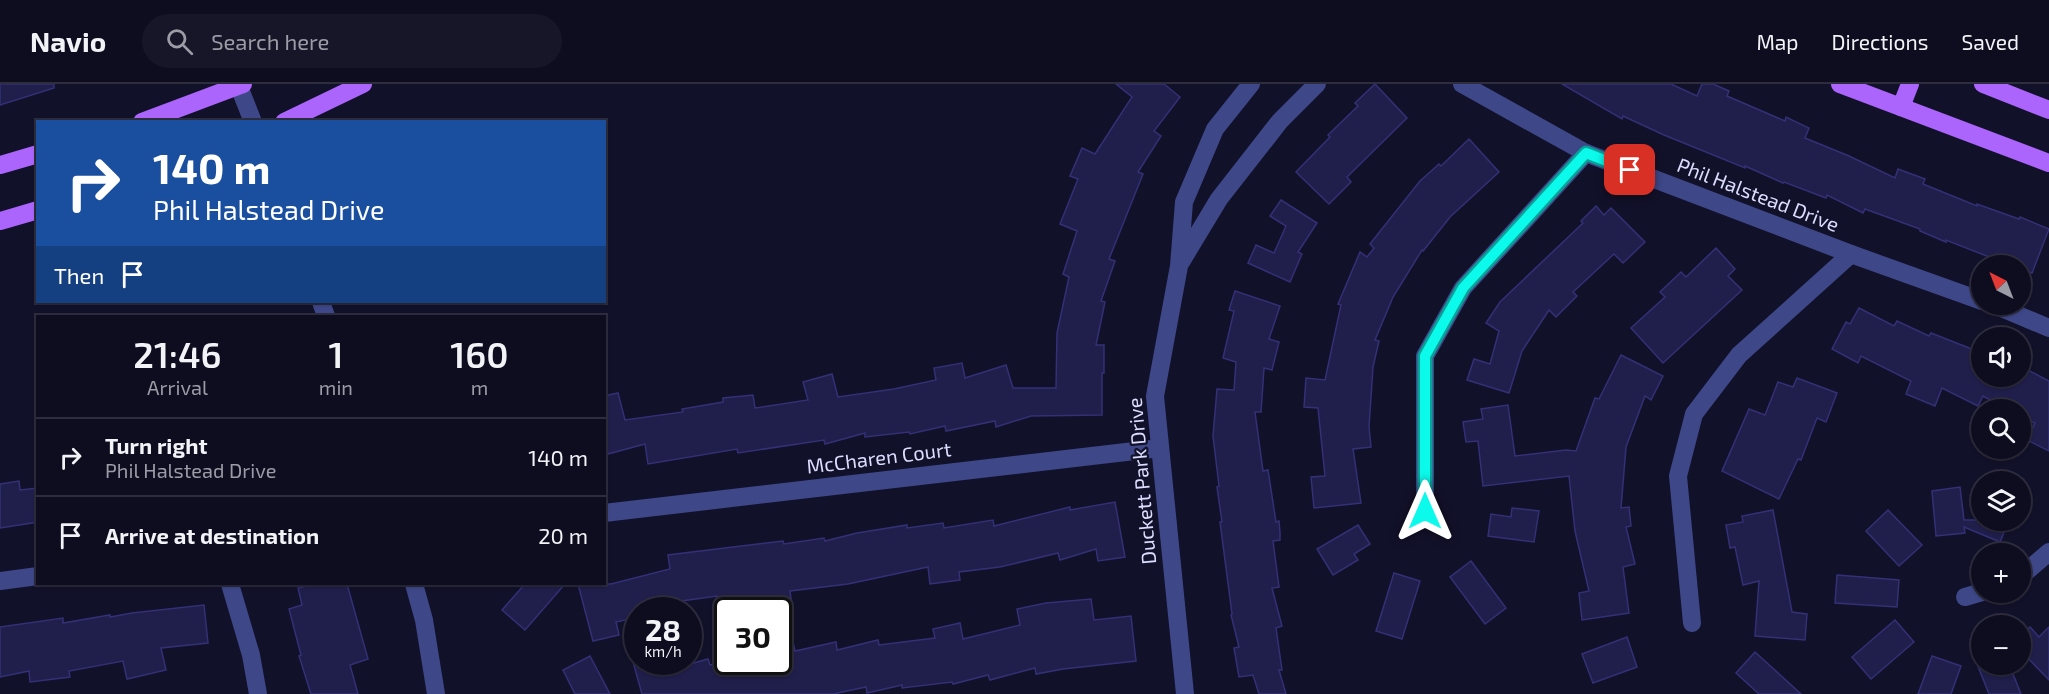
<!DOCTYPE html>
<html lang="en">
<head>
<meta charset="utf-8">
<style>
	:root { --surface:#0e0d20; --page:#171629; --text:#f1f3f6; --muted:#9b9ca5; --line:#2e2d3e }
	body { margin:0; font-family:"Exo 2",sans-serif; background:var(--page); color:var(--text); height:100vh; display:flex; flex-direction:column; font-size:22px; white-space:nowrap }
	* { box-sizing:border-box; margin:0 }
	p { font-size:20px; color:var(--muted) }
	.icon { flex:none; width:33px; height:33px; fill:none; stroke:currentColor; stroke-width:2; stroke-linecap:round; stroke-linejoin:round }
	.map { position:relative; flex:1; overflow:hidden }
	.side { position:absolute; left:36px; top:231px; width:570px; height:270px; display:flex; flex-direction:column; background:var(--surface); border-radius:0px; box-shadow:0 2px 4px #0004,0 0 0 2px var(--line) }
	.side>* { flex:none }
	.top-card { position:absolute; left:36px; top:36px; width:570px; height:183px; border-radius:0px; box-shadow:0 2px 4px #0004,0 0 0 2px var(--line); background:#1a4fa0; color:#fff; overflow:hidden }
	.needle { width:39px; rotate:318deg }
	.tools { position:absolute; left:1971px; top:171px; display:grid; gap:12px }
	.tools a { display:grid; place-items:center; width:60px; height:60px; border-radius:50%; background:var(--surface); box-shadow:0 2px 4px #0004,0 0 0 2px var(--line); font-size:30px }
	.speed { position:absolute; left:624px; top:513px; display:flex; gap:12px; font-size:30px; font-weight:700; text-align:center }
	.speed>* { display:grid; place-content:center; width:78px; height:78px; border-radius:50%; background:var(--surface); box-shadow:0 2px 4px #0004,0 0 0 2px var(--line); line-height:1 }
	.speed small { font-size:15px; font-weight:400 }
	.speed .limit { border:3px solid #111; border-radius:9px; background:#fff; color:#111 }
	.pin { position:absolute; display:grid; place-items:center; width:51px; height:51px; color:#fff; margin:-26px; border-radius:12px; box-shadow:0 3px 9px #0006 }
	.me { position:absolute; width:66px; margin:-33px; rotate:0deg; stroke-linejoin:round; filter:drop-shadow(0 0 4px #0008) }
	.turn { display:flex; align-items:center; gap:21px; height:126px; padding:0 18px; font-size:27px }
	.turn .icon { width:78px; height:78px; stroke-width:2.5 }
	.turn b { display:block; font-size:42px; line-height:51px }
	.then { display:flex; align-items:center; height:57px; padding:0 18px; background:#0003; gap:12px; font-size:22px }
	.eta { display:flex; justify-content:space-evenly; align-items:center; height:102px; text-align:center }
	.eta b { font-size:36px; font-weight:600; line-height:42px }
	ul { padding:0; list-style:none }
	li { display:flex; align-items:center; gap:18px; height:78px; padding:0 18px; border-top:2px solid var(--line) }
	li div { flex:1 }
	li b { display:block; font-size:22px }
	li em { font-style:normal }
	header { display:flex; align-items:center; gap:36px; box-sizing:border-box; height:84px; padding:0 30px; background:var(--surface); border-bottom:2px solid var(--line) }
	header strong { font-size:28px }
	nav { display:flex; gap:33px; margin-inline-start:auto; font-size:21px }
	.search { width:420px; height:54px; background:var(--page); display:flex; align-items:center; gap:15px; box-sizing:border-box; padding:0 21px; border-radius:33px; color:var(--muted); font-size:22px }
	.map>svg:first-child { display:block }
	.building { fill:#201e4b; stroke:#333076; stroke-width:1.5 }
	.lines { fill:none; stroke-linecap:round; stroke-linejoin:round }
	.minor { stroke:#3e4788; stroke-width:18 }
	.major { stroke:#ab65fc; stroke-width:18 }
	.route-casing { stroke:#08a299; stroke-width:15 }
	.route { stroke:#0cfaeb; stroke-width:10 }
	.labels { text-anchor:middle; stroke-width:4.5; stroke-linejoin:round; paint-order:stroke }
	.street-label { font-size:20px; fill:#dcddfe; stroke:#12112a }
</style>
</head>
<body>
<header>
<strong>Navio</strong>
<div class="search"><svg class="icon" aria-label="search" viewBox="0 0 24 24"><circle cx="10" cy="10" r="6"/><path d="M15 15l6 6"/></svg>Search here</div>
<nav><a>Map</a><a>Directions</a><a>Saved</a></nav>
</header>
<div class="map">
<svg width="2049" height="610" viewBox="0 0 2049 610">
	<rect width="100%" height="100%" fill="#12112a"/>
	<g class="building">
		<path d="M0,0H54V4L0,21Z"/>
		<path d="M1116,0H1164L1180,13L1154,47L1161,52L1138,88L1143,90L1109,175L1115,177L1101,217L1105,218L1096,261H1104V289H1102V331L1031,332L996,343L995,337L946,347L945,342L910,350L909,348L865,353V349L825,360L824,356L738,369L737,365L648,380L645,360L608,370L604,355V312L618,309L625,336L683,328L682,325L723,318V314L753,311L755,324L808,316L803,298L832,290L838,313L894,305L936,296L934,284L962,279L965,294L1006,281L1013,304H1056L1057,249L1069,193L1063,190L1077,147L1060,140L1078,95L1070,92L1082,64L1095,70L1132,13Z"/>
		<path d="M1375,0L1407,34L1347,93L1351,98L1329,120L1296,88L1330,53L1328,51L1358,22L1355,19Z"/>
		<path d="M1562,0H1671L1697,12L1702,0H1713L1729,7L1727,12L1785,37L1786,33L1809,44L1805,54L1849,72L1895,94L1898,85L1925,95L1923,100L1977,122V120L2019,135L2020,133L2049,145L2032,189L2020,185V182H2012L1946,156V158L1920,147V145L1865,125L1863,129L1827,111L1826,114L1784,98L1783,99L1745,82V84L1664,51L1623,32L1622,35Z"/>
		<path d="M1469,55L1499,88L1450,133L1423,167L1422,166L1393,213L1375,256L1379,257L1373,283L1369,343L1371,363L1353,365L1361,419L1314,424L1311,393L1325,392L1318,324L1304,323L1306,294L1325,296L1341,221L1338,220L1360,168L1367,173L1374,164L1370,160L1420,97L1439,80L1441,82Z"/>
		<path d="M1281,116L1317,139L1298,168L1302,170L1290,198L1248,179L1256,161L1274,169L1286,142L1270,132Z"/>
		<path d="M1596,122L1604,131L1611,124L1645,158L1623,179L1614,170L1573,208L1577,212L1556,233L1549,226L1522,267L1509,309L1467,296L1474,275L1490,280L1499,247L1486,239L1500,218L1583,139L1581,137Z"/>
		<path d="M1716,164L1735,185L1728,192L1742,206L1663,279L1631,244L1665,213L1660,208L1681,188L1686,193Z"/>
		<path d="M1235,207L1280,222L1269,255L1279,258L1272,286L1264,284L1261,328H1255L1263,387L1268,386L1276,438L1279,437L1280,449V456L1273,457L1279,503L1272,504L1282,542L1276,544L1282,586H1279L1286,610H1259L1253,591L1239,593L1234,564L1239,563L1231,531L1232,530L1220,438H1222L1217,403L1219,402L1213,352L1217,305L1234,306L1236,278L1223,274L1234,227L1229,226Z"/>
		<path d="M1859,224L1894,242L1897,237L1929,252L1931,249L1982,269V292H2020V282L2049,297V367L2027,356L2035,339L2020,332V326H2009L1983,312L1978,322L1942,304L1935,322L1906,310L1911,297L1861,272L1858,279L1832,265L1846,238L1850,240Z"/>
		<path d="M1621,271L1663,292L1651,316L1645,312L1626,363L1621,424L1629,423L1631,442L1626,443L1635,480L1623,483L1629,529L1582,536L1579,509L1589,507L1575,447L1569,392L1483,402L1478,357L1466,358L1463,338L1483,335L1481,325L1508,321L1515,372L1566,366L1576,367L1595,314L1599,315Z"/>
		<path d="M1797,294L1837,309L1826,338L1817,334L1801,376L1798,375L1779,415L1722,387L1749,325L1765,331L1778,298L1793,303Z"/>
		<path d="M19,397L20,406L38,404V438L0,444V400Z"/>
		<path d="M1960,403L1964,436H2009L2000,458L1964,443L1965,449L1936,452L1932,407Z"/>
		<path d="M1115,418L1125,473L1098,477L1096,465L1060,476L1058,469L1000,483L959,488L960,496L930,500L928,483L848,500L790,507L791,515L746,521L747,526H719L717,512L660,520L661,526H638V533L616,538L619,551L593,557L578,500H611L670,485L668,471L783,457L784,460L824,454L825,457L857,449L907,441V444L943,439L944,444L993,436L994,442L1070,423V426Z"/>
		<path d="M1512,424L1539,427L1534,458L1488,452L1491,430L1511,433Z"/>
		<path d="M1773,426L1792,528L1807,530L1805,556L1755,552L1759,497L1743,501L1735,463L1730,464L1726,441L1743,438L1742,432Z"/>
		<path d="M1888,426L1922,461L1899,482L1866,447Z"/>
		<path d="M1358,441L1370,460L1354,470L1358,476L1333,491L1317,465Z"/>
		<path d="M1471,477L1506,524L1485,540L1450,493Z"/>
		<path d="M1394,489L1420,497L1402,555L1376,547Z"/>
		<path d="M1837,491L1899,496L1897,523L1835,519Z"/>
		<path d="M315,500H347L368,575L350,581L358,610H311L299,572L301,571L289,525L302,521L298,504Z"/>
		<path d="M525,500H565L525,546L502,526Z"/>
		<path d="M1091,515L1094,536L1131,532L1136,577L1063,585L1036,590L1035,584L990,596L988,591L953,600L952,598L902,604V601L867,609L866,603L833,610H642L633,578H662L665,587L708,575L710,581L728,578H778V525L785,524L795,567L836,558L837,566L878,556L879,561L935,554L933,545L960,539L963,555L1020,541L1017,525L1046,519Z"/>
		<path d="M204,521L208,559L161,564L166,586L127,595L123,577L69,587L70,593L30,598L29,587L0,593V543L63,534V539L110,531V533L132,529Z"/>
		<path d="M1895,536L1914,558L1871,595L1852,573Z"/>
		<path d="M2030,543L2039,553L2049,543V596L2020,566V552Z"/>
		<path d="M1627,553L1637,583L1593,599L1582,570Z"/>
		<path d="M1755,568L1801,610H1759L1736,589Z"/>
		<path d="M590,572L610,610H575L563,586Z"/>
		<path d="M1932,572L1961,582L1951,610H1918Z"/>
		<path d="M1977,580H2009L2021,610H1989Z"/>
	</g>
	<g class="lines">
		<g class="minor">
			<path d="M238,0L253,38"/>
			<path d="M1462,0L1586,69L1851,170L1982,217"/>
			<path d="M1181,178L1219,115L1280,37L1317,0"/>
			<path d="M321,218L326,232"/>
			<path d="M1992,220L2049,244"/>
			<path d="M1425,427V272L1463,204L1586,69"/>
			<path d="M604,429L1160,364"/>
			<path d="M2020,493L2049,468"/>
			<path d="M0,497L38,492"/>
			<path d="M230,500L251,571L258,610"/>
			<path d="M414,500L424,536L436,610"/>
			<path d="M1965,513L1982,508"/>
			<path d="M1692,539L1678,392L1694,330L1739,271L1851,170"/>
			<path d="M1185,610L1155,312L1179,182L1184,118L1215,45L1251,0"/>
		</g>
		<g class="major">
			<path d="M1840,0L2049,79"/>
			<path d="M1983,0L2049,26"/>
			<path d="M1901,23L1910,0"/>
			<path d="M142,38L243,0"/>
			<path d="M284,38L363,0"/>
			<path d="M0,81L38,70"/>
			<path d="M0,137L38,126"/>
		</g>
	</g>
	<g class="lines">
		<g class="route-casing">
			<path id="route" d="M1425,427V272L1463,204L1586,69L1630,86"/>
		</g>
		<use href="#route" class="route"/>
	</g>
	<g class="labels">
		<g class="street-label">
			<text transform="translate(1758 111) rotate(21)" y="7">Phil Halstead Drive</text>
			<text transform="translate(879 374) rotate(-7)" y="7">McCharen Court</text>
			<text transform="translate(1142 397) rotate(-95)" y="7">Duckett Park Drive</text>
		</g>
	</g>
</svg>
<div class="tools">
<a><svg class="needle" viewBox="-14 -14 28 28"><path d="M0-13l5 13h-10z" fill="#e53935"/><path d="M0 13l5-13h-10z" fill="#9b9ca5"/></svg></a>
<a><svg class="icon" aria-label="sound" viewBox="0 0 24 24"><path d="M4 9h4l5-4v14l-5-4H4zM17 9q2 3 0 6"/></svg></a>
<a><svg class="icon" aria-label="search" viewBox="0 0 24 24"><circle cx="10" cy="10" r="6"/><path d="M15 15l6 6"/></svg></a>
<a><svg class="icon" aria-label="layers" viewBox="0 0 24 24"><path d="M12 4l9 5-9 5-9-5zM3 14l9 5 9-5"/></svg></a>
<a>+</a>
<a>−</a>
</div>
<div class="speed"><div>28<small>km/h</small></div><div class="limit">30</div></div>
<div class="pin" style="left:1630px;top:86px;background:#d93025"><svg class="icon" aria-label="arrive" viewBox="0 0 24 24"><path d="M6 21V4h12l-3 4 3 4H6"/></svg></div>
<svg class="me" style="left:1425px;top:427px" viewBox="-20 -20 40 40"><path d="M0-17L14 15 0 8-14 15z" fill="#0cfaeb" stroke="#fff" stroke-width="4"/></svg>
<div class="top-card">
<div class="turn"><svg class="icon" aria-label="right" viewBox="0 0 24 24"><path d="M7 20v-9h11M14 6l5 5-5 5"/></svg><div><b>140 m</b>Phil Halstead Drive</div></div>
<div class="then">Then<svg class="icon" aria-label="arrive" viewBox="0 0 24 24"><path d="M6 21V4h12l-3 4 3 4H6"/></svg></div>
</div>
<section class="side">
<div class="eta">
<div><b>21:46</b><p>Arrival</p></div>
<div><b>1</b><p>min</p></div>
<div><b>160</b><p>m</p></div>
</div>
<ul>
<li><svg class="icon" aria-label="right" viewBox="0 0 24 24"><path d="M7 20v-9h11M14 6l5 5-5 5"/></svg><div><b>Turn right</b><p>Phil Halstead Drive</p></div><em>140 m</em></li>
<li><svg class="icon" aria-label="arrive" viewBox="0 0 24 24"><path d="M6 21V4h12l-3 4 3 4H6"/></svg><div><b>Arrive at destination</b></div><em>20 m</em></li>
</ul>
</section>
</div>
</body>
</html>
